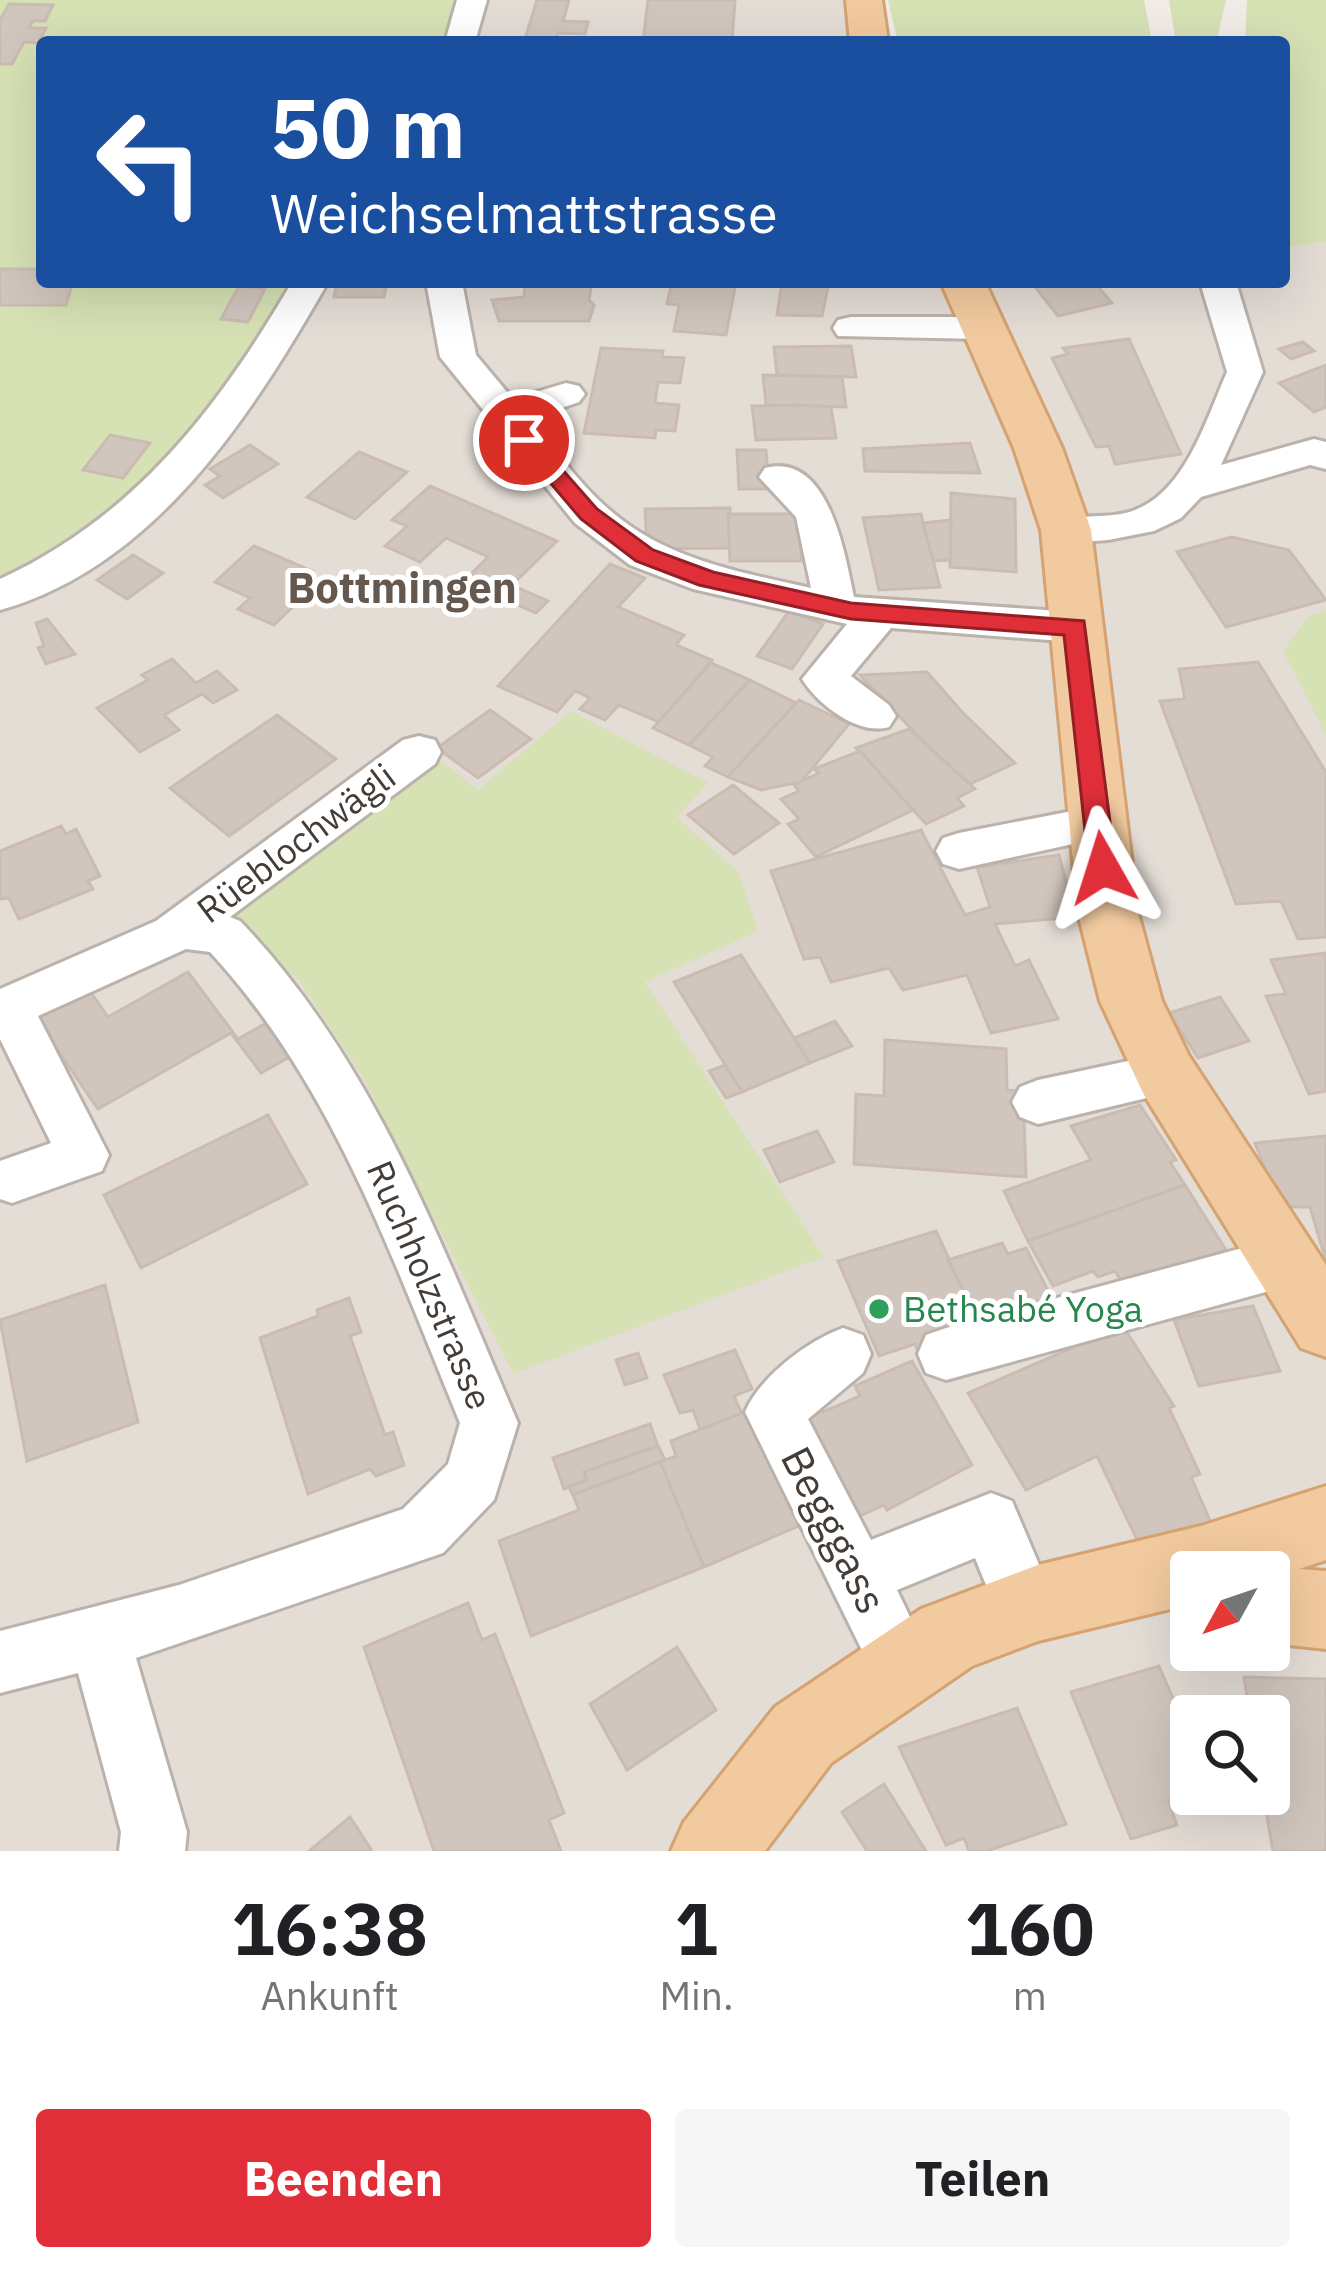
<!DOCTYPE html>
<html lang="de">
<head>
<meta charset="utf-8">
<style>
	:root { --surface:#fff; --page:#f6f6f6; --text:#202124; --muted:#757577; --accent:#e02f38 }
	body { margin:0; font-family:"IBM Plex Sans",sans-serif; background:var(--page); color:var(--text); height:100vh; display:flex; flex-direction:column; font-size:45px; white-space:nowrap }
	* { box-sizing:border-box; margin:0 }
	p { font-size:39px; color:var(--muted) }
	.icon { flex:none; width:66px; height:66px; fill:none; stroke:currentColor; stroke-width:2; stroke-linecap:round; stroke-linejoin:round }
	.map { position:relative; height:1851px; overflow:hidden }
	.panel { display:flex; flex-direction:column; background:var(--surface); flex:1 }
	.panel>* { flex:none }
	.banner { position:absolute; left:36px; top:36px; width:1254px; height:252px; border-radius:12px; box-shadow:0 12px 48px #0002; background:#1a4fa0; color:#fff; overflow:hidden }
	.needle { width:78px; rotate:230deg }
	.fabs { position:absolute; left:1170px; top:1551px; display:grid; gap:24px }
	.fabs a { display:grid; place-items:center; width:120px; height:120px; border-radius:12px; background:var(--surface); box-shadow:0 12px 48px #0002; font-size:60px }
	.pin { position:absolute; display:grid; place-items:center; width:102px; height:102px; color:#fff; margin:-51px; border:6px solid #fff; border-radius:50%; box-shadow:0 3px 12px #0007 }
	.me { position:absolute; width:132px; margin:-66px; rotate:354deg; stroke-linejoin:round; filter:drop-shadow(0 0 9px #0008) }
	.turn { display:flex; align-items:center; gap:42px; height:252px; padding:0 36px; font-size:54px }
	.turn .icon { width:156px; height:156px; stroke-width:2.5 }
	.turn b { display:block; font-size:84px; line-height:102px }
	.eta { display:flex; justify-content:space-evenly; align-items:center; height:204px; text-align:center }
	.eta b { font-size:72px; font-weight:700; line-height:84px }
	.cta { display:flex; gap:24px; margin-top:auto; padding:24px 36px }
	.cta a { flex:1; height:138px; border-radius:12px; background:var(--accent); color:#fff; font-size:48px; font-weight:700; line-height:138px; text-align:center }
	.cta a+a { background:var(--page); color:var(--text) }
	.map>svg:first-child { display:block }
	.residential { fill:#e4ddd6; fill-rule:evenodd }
	.green { fill:#d6e1b4 }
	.building { fill:#d1c6be; stroke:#cbbcb2; stroke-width:3 }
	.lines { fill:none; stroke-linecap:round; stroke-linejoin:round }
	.minor-casing { stroke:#bbb2ab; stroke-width:6 }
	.major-casing { stroke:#d5a371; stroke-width:6 }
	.minor { fill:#fff; fill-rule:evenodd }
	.major { fill:#f2ca9f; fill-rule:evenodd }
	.route { fill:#e02f38; stroke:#921f24; stroke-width:3 }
	.leisure-dot { fill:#2e9e5b; stroke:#fff; stroke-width:4.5 }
	.labels { text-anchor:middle; stroke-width:10; stroke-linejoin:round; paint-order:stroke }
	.street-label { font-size:36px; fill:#433c37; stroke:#fff }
	.leisure-label { font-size:36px; fill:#27864d; stroke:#fff; text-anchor:start }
	.quarter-label { font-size:42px; font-weight:bold; fill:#65584f; stroke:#fff }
	.near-street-label { font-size:42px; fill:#433c37; stroke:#fff }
</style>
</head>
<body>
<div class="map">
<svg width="1326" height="1851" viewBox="0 0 1326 1851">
	<rect width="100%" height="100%" fill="#f1ece7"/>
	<path class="residential" d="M0,0H864L869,42H42V282H1284V243L1326,238V1851H0ZM1191,1572H1269V1650H1191ZM1191,1716H1269V1794H1191Z"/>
	<g class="green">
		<path d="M0,0H456L445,42H42V282H295C222,403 133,523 0,580Z"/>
		<path d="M888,0H1144L1152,42H898Z"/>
		<path d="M1169,0H1226L1217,39L1176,42Z"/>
		<path d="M1247,0H1326V241L1284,247V42H1245Z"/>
		<path d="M1326,610V735L1283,651L1308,617Z"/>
		<path d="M571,711L708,783L677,817L739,873L758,931L645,982L824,1257L513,1374L363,1077L299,980L215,907L436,757L478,790Z"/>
	</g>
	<g class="building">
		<path d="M537,0H569L563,21L588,22L585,34L558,33L556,41L525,39Z"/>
		<path d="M648,0H735L732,42H643Z"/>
		<path d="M9,4L53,5L45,21H33L29,28H46L38,43L24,42L12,64H0V20Z"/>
		<path d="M0,269H42V282H73L66,305H0Z"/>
		<path d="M337,282H387L384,297H334Z"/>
		<path d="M525,282H592L589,300L594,305L589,321H499L492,300L524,297Z"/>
		<path d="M672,282H736L726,335L674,331L679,305L667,304Z"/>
		<path d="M782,282H829L822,316L777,315Z"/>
		<path d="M1031,282H1094L1112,303L1058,316Z"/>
		<path d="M239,286L265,289L248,322L221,319Z"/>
		<path d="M1129,339L1181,454L1115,464L1109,446L1096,447L1052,358L1068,354L1063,348Z"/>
		<path d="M1303,342L1314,351L1291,359L1279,349Z"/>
		<path d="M851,346L856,377L777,375L774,347Z"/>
		<path d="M601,348L663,351L662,357L684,358L680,383L658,382L655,403L679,405L675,431L656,430L655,438L584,433Z"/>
		<path d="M1326,365V407L1314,412L1279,383Z"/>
		<path d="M763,375L842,377L846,407L766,405Z"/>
		<path d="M799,405L831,407L836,438L756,440L752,406Z"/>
		<path d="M110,435L150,443L123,478L83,470Z"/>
		<path d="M970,443L980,473L865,471L863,449Z"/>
		<path d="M250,445L278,464L223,498L205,485L220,476L210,469Z"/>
		<path d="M737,450H766L769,489H739Z"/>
		<path d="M359,452L407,472L355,519L307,497Z"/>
		<path d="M430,486L557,541L512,585L548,601L536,613L464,581L488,557L446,538L420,562L385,546L407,526L392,520Z"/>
		<path d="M951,493L1015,499L1016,572L950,567Z"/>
		<path d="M730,508V548L647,549L645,509Z"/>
		<path d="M728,514H798L802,561H730Z"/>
		<path d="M921,514L940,587L879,590L863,518Z"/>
		<path d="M951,520L950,560L933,561L923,523Z"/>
		<path d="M1231,537L1289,550L1326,600L1226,627L1177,552Z"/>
		<path d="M254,546L312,571L293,589L306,594L274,625L238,609L250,598L215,582Z"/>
		<path d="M133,555L163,573L127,599L97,580Z"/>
		<path d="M610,564L645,578L618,607L684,635L676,645L712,660L659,722L619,705L605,720L580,709L590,698L575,691L557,712L498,686Z"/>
		<path d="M789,611L823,624L792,669L757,656Z"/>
		<path d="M47,619L75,654L46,664L38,648L44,646L36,623Z"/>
		<path d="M172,659L196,683L217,671L237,690L213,703L202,694L164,715L179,730L140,752L97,708L148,680L142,675Z"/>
		<path d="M1258,662L1326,772V937L1298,939L1281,901L1236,904L1160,701L1185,699L1179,669Z"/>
		<path d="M711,663L750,680L689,745L653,728Z"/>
		<path d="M927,672L963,713L1015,763L966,786L860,675Z"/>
		<path d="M750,680L796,703L728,777L705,766L713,757L689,745Z"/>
		<path d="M799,700L849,724L801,782L761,790L728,777Z"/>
		<path d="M490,710L531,739L478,778L437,748Z"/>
		<path d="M277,715L336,759L229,836L170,788Z"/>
		<path d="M909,729L975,789L957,798L964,806L926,824L856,748Z"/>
		<path d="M860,751L913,810L816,857L788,824L799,819L781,799L799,791L794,785L819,773L814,769Z"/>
		<path d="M733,785L779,823L734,854L688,815Z"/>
		<path d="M61,826L66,834L76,829L100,876L88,881L93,889L19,919L9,898L0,899V851Z"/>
		<path d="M921,830L965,915L990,907L977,867L1059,855L1075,917L995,924L1015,966L1029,960L1058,1019L991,1033L967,975L903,990L889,968L831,982L820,957L804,959L771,871Z"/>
		<path d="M1326,953V1091L1309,1094L1266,996L1286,994L1271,960Z"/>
		<path d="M741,955L810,1063L742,1092L674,982Z"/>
		<path d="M188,972L238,1039L268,1022L293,1055L261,1073L231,1033L98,1109L34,1016L87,987L108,1017Z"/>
		<path d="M1220,997L1249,1041L1198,1058L1169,1013Z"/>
		<path d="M835,1021L852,1046L810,1063L794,1038Z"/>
		<path d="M885,1040L1006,1049L1007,1090L1023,1091L1026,1177L854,1164L856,1094L884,1096Z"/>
		<path d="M725,1065L742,1092L726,1098L709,1071Z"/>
		<path d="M1140,1105L1176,1160L1170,1162L1185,1185L1028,1241L1004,1191L1091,1160L1071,1126Z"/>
		<path d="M268,1115L307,1184L141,1268L104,1195Z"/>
		<path d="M817,1131L834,1162L780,1182L764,1150Z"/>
		<path d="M1326,1136V1261L1310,1207H1280L1255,1143Z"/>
		<path d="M1185,1185L1226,1250L1125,1287L1115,1271L1098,1277L1093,1271L1053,1286L1028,1241Z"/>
		<path d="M936,1231L985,1336L920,1357L915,1344L879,1356L838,1261Z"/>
		<path d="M1002,1243L1008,1254L1026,1248L1055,1304L981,1327L948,1260Z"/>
		<path d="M105,1285L138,1422L27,1461L0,1320Z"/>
		<path d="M349,1298L361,1332L350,1336L385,1435L393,1432L404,1465L376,1476L370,1469L308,1494L260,1338L318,1316L317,1310Z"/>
		<path d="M1253,1306L1280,1371L1199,1386L1174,1320Z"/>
		<path d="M1123,1326L1174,1406L1169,1408L1200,1474L1191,1477L1211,1523L1141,1548L1097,1456L1026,1490L968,1393Z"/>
		<path d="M735,1350L752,1389L734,1396L742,1414L700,1429L693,1410L680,1413L664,1375Z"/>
		<path d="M638,1353L647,1378L625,1385L616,1360Z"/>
		<path d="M912,1361L972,1465L887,1510L884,1505L842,1524L786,1417L819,1403L823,1412L860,1396L855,1386Z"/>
		<path d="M745,1412L801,1525L704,1567L660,1462L676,1456L671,1441Z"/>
		<path d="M650,1424L658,1446L584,1472L587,1480L564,1489L553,1458Z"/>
		<path d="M658,1446L665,1460L573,1495L569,1487L587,1480L584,1472Z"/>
		<path d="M660,1462L704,1567L531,1636L499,1541L579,1510L573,1495Z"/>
		<path d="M468,1603L482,1640L495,1634L564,1813L549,1820L561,1851H434L364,1647Z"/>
		<path d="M677,1647L716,1710L627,1770L590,1704Z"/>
		<path d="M1159,1666L1191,1740V1792L1168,1800L1177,1825L1131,1839L1071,1692Z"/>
		<path d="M1244,1677L1326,1679V1851H1273L1263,1794H1269V1716H1250Z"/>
		<path d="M1017,1708L1066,1824L987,1851H969L964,1838L946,1845L899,1747Z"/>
		<path d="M884,1784L926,1851H867L842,1812Z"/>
		<path d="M350,1817L372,1851H309Z"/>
	</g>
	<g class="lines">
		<g class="minor-casing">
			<g id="minor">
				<path d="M457,0H487L475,42H445Z"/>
				<path d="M292,282H328C253,413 155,567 0,610V579C135,517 219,407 292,282Z"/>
				<path d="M426,282H462L476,355L513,399L566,383L579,386L585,394L579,402L530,419C554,447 576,480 604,505C662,559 736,571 811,588L796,517L759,477L765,468C829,451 845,555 854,597L1075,612L1090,617L1096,627L1090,637L1075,642L891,628L851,676L889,705L896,716L889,727C859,736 818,705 802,679L847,624L693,589L630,565L575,523L440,357Z"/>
				<path d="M1200,282H1236L1263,372L1221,465L1314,439L1326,442V469L1310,465L1201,497L1181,518L1154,531L1108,540L1066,543L1052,539L1046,530L1052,521C1079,513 1110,520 1135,510C1186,491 1207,417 1227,372Z"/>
				<path d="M851,317H983L996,320L1001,328L996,336L983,339L838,336L833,328L838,320Z"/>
				<path d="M419,736L435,740L441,752L435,764L230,917L240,921C376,1063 441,1245 518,1423L494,1500L443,1553L136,1658L187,1832L185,1851H119L121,1832L78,1673L0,1693V1631L179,1585L403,1509L448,1464L460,1423C392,1258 333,1085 210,952L186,949L38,1016L109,1155L102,1171L12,1203L0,1199V1161L51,1143L0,1039V989L156,921L403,740Z"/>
				<path d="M1098,806L1114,811L1121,823L1114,835L959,869L943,864L936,851L943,838L959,833Z"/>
				<path d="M1166,1053L1184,1059L1191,1074L1184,1089L1038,1124L1020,1117L1012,1102L1020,1087L1038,1080Z"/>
				<path d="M1287,1236L1306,1244L1314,1261L1306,1278L1287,1286L946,1380L926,1373L918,1354L926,1335L946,1328Z"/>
				<path d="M843,1328L863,1335L871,1354L863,1373L808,1419L871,1540L991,1493L1012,1501L1057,1607L1048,1629L1026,1638L1004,1629L975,1558L897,1590L933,1665L924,1687L902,1696L880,1687L745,1412C760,1377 807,1341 843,1328Z"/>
			</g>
		</g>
		<g class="major-casing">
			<g id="major">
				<path d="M846,0H882L888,42H850Z"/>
				<path d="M941,282H985L1062,448L1091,530L1138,913L1162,1001L1189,1056L1326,1265V1357L1301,1348L1143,1093L1100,1001L1078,913L1041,530L1014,448Z"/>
				<path d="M1326,1486V1560L1299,1569L1326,1571V1649L1269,1643V1572H1191V1604L1038,1641L972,1666L831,1763L765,1851H671L684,1822L775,1707L921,1609L1038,1565L1201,1526Z"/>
			</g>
		</g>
		<use href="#minor" class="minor"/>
		<use href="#major" class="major"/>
	</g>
	<path class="route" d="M524,433L532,435L597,509L653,550L713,572L851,603L1084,621L1116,868L1112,875L1103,878L1089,868L1064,635L851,619L699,585L636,561L581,519L514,440Z"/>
	<circle class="leisure-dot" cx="879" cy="1309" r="12"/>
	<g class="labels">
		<g class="street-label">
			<text transform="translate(296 843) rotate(-37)" y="13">Rüeblochwägli</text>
			<text transform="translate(430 1285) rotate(67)" y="13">Ruchholzstrasse</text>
		</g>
		<g class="leisure-label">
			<text x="903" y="1322">Bethsabé Yoga</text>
		</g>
		<g class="quarter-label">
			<text x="402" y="603">Bottmingen</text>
		</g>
		<g class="near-street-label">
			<text transform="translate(834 1530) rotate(63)" y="15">Begggass</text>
		</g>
	</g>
</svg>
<div class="fabs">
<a><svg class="needle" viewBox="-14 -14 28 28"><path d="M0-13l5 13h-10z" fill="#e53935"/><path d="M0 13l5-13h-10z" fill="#757577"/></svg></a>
<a><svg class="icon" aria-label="search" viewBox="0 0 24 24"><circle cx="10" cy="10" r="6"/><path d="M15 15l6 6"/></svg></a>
</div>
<div class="pin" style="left:524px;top:440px;background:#d93025"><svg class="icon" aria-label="arrive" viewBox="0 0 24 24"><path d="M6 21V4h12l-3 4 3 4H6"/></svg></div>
<svg class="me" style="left:1103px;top:868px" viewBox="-20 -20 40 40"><path d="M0-17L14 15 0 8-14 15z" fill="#e02f38" stroke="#fff" stroke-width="4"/></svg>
<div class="banner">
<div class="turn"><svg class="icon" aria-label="left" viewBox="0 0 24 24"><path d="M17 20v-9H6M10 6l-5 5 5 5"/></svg><div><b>50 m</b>Weichselmattstrasse</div></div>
</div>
</div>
<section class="panel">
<div class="eta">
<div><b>16:38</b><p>Ankunft</p></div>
<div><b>1</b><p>Min.</p></div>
<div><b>160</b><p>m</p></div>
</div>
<div class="cta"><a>Beenden</a><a>Teilen</a></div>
</section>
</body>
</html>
